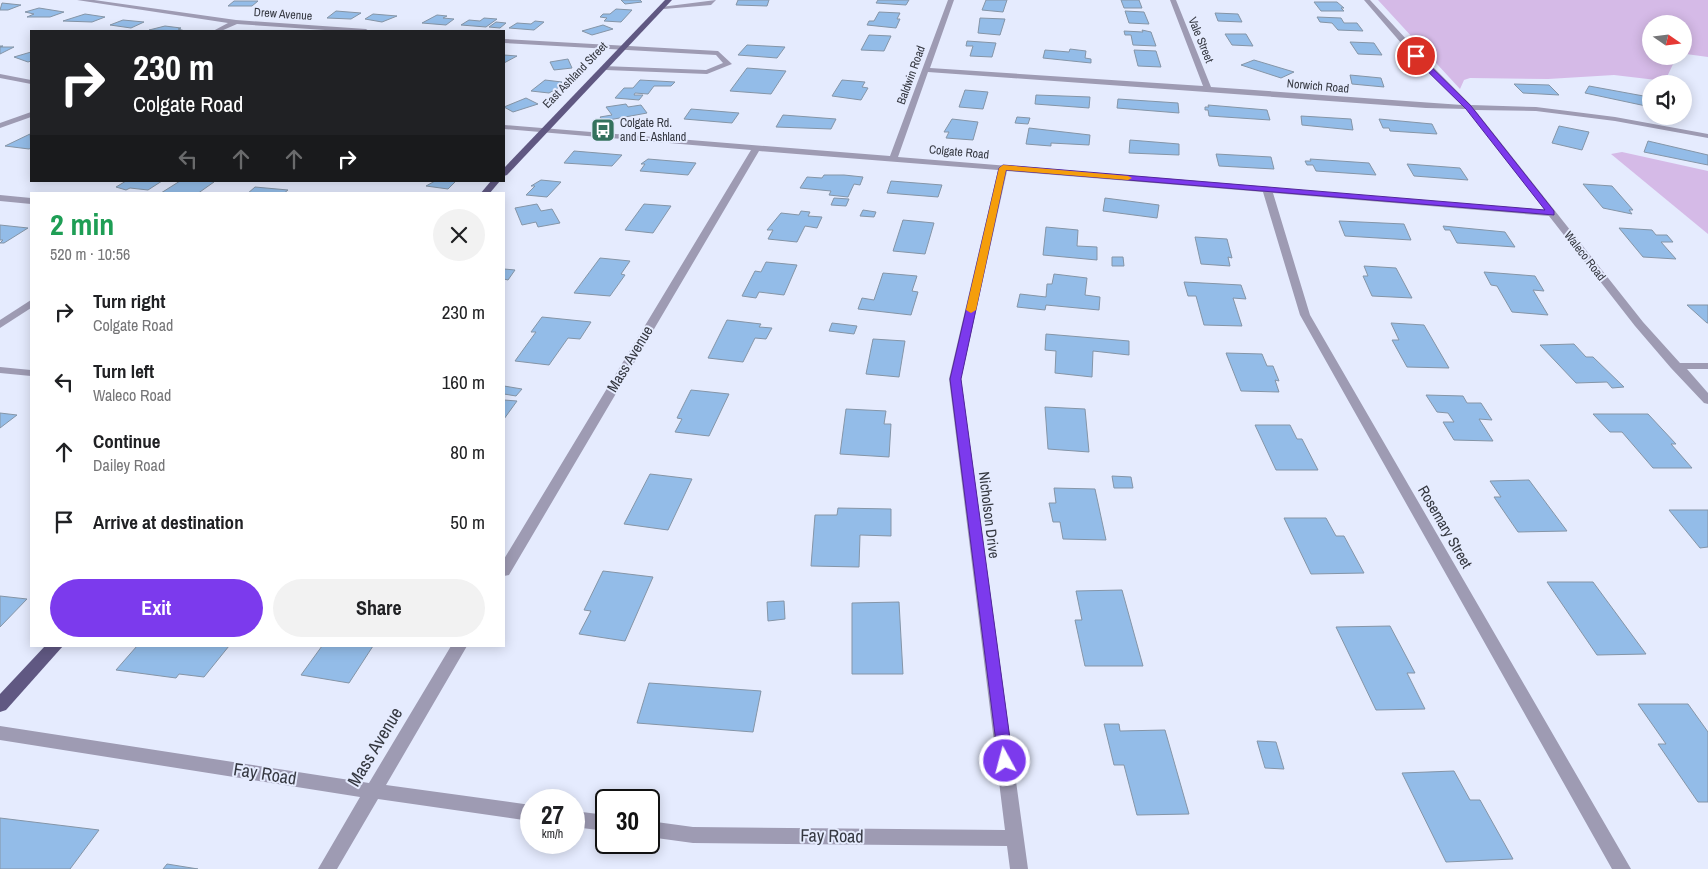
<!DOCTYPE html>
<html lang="en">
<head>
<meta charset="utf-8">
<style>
	:root { --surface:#fff; --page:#f2f2f2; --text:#202124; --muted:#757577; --accent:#7c3aed }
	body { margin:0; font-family:"Archivo Narrow",sans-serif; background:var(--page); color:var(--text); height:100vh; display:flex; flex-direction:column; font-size:19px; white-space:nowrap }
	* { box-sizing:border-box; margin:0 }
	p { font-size:16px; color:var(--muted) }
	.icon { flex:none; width:28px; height:28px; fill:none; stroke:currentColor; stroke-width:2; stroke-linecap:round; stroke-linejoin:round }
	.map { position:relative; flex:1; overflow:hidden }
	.details { position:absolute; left:30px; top:192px; width:475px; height:455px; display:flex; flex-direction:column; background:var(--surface); border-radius:0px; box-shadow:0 2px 12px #0003 }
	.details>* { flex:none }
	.hud { position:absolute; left:30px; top:30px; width:475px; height:152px; border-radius:0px; box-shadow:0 2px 12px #0003; background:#202124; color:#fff; overflow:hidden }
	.needle { width:32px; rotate:104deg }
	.fabs { position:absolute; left:1642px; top:15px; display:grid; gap:10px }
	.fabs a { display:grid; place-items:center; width:50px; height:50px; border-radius:50%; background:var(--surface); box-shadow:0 2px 12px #0003; font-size:25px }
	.speed { position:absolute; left:520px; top:789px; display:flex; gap:10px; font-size:25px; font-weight:700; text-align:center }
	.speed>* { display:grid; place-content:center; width:65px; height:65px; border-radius:50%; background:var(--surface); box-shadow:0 2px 12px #0003; line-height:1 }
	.speed small { font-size:12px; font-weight:400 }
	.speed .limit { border:2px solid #111; border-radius:8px; background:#fff; color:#111 }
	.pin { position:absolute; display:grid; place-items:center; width:42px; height:42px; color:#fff; margin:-21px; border:2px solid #fff; border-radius:50%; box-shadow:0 1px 5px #0007 }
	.me { position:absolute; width:55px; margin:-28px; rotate:353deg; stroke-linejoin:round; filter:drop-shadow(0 0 4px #0008) }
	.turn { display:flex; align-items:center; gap:18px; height:105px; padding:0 20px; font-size:22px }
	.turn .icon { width:65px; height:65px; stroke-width:2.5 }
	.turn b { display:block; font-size:35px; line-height:42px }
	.lanes { display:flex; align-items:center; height:48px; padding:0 20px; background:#0003; justify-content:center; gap:25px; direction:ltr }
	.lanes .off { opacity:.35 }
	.round { display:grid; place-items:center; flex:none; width:52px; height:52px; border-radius:26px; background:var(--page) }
	.summary { display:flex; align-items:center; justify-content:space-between; height:85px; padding:0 20px }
	h1 { font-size:30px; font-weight:700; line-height:38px; color:#1e9e55 }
	.button { display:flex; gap:10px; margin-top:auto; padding:10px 20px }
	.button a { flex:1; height:58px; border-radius:30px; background:var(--accent); color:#fff; font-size:20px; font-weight:700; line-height:58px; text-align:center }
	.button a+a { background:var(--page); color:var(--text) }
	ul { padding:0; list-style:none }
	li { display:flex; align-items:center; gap:15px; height:70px; padding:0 20px }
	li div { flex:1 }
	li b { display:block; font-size:19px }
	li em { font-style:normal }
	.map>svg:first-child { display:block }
	.green { fill:#d5bae7 }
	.building { fill:#93bce8; stroke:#8595a7 }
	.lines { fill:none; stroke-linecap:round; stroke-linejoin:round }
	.minor { fill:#9e9bb3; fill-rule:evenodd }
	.major { fill:#605882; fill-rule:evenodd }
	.route { fill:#7c3aed; stroke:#51269a }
	.slow { fill:#f59e0b }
	.labels { text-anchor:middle; stroke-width:4; stroke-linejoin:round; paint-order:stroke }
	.far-street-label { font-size:12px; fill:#353841; stroke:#e5ebfe }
	.far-poi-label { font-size:12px; fill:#353841; stroke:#e5ebfe; text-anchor:start }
	.street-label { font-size:15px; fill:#353841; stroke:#e5ebfe }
	.near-street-label { font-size:18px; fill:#353841; stroke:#e5ebfe }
</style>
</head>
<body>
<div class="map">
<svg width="1708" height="869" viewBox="0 0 1708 869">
	<rect width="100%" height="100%" fill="#e5ebfe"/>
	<g class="green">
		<path d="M1378,0H1708V57L1686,54L1684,56V24H1651V56H1683L1674,62L1665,81L1614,75L1548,79L1470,78L1464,80L1460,89Z"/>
		<path d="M1622,152L1708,171V234L1611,154Z"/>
	</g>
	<g class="building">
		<path d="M621,0H640L642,2L625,4Z"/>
		<path d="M738,0H769L767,6L736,5Z"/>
		<path d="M878,0H909L906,5L876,3Z"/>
		<path d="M986,0H1007L1003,12L982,10Z"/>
		<path d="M1121,0H1139L1142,8H1124Z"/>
		<path d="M234,1H258L252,6H228Z"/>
		<path d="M1314,2H1337L1344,8H1341L1344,11H1321Z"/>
		<path d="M2,3L21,5L8,10H0Z"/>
		<path d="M39,8L64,12L50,17H27L34,14L25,12Z"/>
		<path d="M616,9L632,10L621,22L604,21L607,18L600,17L603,14H610Z"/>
		<path d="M336,11L361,13L351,19L327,18Z"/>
		<path d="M1125,11L1144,12L1149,24L1129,23Z"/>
		<path d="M879,12L900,13L897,19H900L896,28L867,25L869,21H874Z"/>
		<path d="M1215,13L1238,14L1242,22L1218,21Z"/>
		<path d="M85,14L105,17L92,22L63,21Z"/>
		<path d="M373,14L397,16L382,22L365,19Z"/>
		<path d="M437,15L447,16L443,18L454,19L446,25L422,23Z"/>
		<path d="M1317,17L1341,18L1344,23H1357L1363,31L1338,30L1332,23L1320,22Z"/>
		<path d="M484,18L497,19L486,27L461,25L469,20L480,21Z"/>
		<path d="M980,18L1005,19L1000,35L978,33Z"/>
		<path d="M123,20L144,22L131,28L110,25Z"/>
		<path d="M535,21L544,22L534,30L509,28L517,23L531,24Z"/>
		<path d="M496,22L506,23L500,28L489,27Z"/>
		<path d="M603,25L613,29L592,35L582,31Z"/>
		<path d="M165,26L181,28L178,29L185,31L149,30Z"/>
		<path d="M1142,30L1151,32L1156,46L1133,45L1131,35H1125L1124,31L1143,32Z"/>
		<path d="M1225,34H1246L1253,46L1232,45Z"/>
		<path d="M869,35L891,36L884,51L861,50Z"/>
		<path d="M967,41L996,43L992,57L970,56L973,46H966Z"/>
		<path d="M1350,42L1374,43L1382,55L1358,54Z"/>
		<path d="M747,45L785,47L777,58L738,55Z"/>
		<path d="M0,46H3L0,47H14L0,54Z"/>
		<path d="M1070,49L1086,51L1085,58L1091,59V63L1043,58L1045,50L1069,52Z"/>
		<path d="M1134,50L1156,51L1161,67L1138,66Z"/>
		<path d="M31,52V61L28,62L14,57Z"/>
		<path d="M504,55L517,56L504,63Z"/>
		<path d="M568,59L572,68L554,70L550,62Z"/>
		<path d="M1254,60L1294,72L1281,78L1241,65Z"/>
		<path d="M747,68L786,71L771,94L730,91Z"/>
		<path d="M1350,75L1381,78L1384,87L1352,84Z"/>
		<path d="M545,80L562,82L557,86H560L558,88L549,93L531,91Z"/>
		<path d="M640,80L675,82L671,86H654L648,94L635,93L634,95H643L639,100L615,98L624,88H633Z"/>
		<path d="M842,80L865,82L862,87L868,88L861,100L832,96Z"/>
		<path d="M1514,84L1549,85L1559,95L1523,93Z"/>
		<path d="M1589,86L1649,97L1646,106L1585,93Z"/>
		<path d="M965,90L988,92L983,109L959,107Z"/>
		<path d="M1036,95L1090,97L1089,108L1035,104Z"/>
		<path d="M526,98L538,104L513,112L504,107Z"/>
		<path d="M1118,99L1178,103L1179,113L1117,108Z"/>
		<path d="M626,104L628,107L641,105L647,113L603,121L600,117L612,115L606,107Z"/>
		<path d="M1208,105L1267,110L1270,120L1209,116L1208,110H1205V107H1209Z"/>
		<path d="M691,109L739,113L732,123L684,119Z"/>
		<path d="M783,115L836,119L831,129L776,127Z"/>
		<path d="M1301,116L1351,119L1353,130L1302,125Z"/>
		<path d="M1017,117L1030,118L1028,124L1015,123Z"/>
		<path d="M952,119L978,122L973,140L946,138L949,132H944Z"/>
		<path d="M1379,119L1432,124L1437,134L1390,131L1389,128H1383Z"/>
		<path d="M1559,126L1589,132L1582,150L1552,143Z"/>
		<path d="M1029,128L1090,135L1089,145L1051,143V146L1026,144Z"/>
		<path d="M30,134L31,148L29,149L5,146Z"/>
		<path d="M1130,140L1179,144V155L1129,153Z"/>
		<path d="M1648,141L1708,155V165L1644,152Z"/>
		<path d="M574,151L622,155L612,166L564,163Z"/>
		<path d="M1216,154L1271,157L1274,169L1219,166Z"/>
		<path d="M648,159L696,163L688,175L640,171L645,164H641Z"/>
		<path d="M1310,159L1369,163L1376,175L1316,171L1313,165H1307L1305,161H1311Z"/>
		<path d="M1407,164L1460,168L1468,180L1414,176Z"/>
		<path d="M824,175H844L863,177L860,185L854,184L848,197L829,195L831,191L800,188L807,177L822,178Z"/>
		<path d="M541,180L561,182L547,197L526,195L535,186H531Z"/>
		<path d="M126,181H162L148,190L130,188L126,190L116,187Z"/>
		<path d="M180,181H204L214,182L197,194L161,193Z"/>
		<path d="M435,181H456L448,189L426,186Z"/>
		<path d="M891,181L942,185L938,197L887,193Z"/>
		<path d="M1583,184L1612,186L1633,210H1629L1632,214L1603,208Z"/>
		<path d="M255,187L288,190L283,194H247Z"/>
		<path d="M834,198L849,199L846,206L831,205Z"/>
		<path d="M1105,198L1159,205L1157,218L1103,211Z"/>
		<path d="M537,204L541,211L552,209L560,223L538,227L536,222L522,225L515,208Z"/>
		<path d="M644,204L671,206L653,233L625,230Z"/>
		<path d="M863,210L876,212L874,217L860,216Z"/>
		<path d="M801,211L810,212L808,216L822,217L817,228L805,226L797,242L768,239L773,230H767L781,213L799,215Z"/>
		<path d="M903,220L934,223L925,254L893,251Z"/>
		<path d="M1339,221L1404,224L1411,240L1345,236Z"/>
		<path d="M0,225L28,228L4,243H0L3,240H0Z"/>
		<path d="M1443,226L1505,232L1515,247L1457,243L1450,230H1445Z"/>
		<path d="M1046,227L1078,230L1077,246L1097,247V260L1043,255Z"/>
		<path d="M1619,228L1652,230L1656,235H1667L1673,242H1661L1676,259L1643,257Z"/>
		<path d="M1195,237L1227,239L1232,258L1228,257L1230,266L1201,264Z"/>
		<path d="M1112,257H1123L1124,266H1112Z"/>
		<path d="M600,258L630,261L621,274L625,275L610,296L574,293Z"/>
		<path d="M766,262L797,265L784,295L759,292L756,298L742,296L755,271L761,272Z"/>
		<path d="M1364,266L1396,268L1412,298L1372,296L1363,276H1368Z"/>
		<path d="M504,269L515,270L508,280L504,279Z"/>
		<path d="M1484,272L1535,276L1544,291L1533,290L1548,315L1512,312L1497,286L1491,285Z"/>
		<path d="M883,273L917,276L912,291L918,292L911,315L858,309L862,298L874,300Z"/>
		<path d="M1054,274L1087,278L1085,295L1100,297L1099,310L1046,305L1045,310L1017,307L1020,294L1046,297L1047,284H1052Z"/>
		<path d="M1184,282L1241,285L1246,299L1233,298L1242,326L1204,325L1196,296H1188Z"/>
		<path d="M1687,305H1708V323H1707Z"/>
		<path d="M542,317L591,322L580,339L568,338L549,365L515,361L536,332H531Z"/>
		<path d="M727,320L761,324L759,327L772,328L766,339L755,338L743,362L708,358Z"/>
		<path d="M832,323L857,326L854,334L829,331Z"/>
		<path d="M1391,323L1424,325L1449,368L1407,367L1392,340H1399Z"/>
		<path d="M1046,334L1129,341V355L1093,351L1092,377L1055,373L1056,351L1045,350Z"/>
		<path d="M873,339L905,341L899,377L866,374Z"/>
		<path d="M1574,344L1586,357H1593L1624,387L1612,388L1607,382L1576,383L1540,345Z"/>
		<path d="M1226,353L1262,354L1267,366H1273L1279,381L1275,380L1279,392L1241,391Z"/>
		<path d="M504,386L522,389L516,396L504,394Z"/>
		<path d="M691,390L729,394L709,436L675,432L682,419L677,418Z"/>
		<path d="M1426,395L1463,396L1467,403H1481L1492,420L1479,419L1493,441L1454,440L1443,422H1454L1448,413L1437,412Z"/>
		<path d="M504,400L517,401L504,419Z"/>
		<path d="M1045,407L1085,409L1089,452L1048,449Z"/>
		<path d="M846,409L886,411L884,424H891L889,457L840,454Z"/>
		<path d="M0,413L17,415L0,428Z"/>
		<path d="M1593,414H1648L1676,444H1671L1692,468H1653L1622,432H1610Z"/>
		<path d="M1255,425H1290L1297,439H1302L1318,470H1276Z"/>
		<path d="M650,474L692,479L668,530L624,524Z"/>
		<path d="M1112,476L1131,477L1133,488H1114Z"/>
		<path d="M1529,480L1567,531L1518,532L1494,497H1501L1490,481Z"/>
		<path d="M1054,488L1095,489L1106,540L1063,539L1060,522H1053L1049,503H1056Z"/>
		<path d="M838,508L891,509V536L860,535L859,567L811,566L815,515H837Z"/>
		<path d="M1669,510H1708V547L1700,548Z"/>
		<path d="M1284,518H1326L1336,536H1344L1364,573L1311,574Z"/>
		<path d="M603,571L653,577L625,641L579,634L591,611L584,610Z"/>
		<path d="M1547,582H1593L1646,654L1597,655Z"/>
		<path d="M1122,590L1143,666H1085L1075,620H1082L1076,591Z"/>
		<path d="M0,596L27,599L0,627Z"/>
		<path d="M784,601L785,619L768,621L767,602Z"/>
		<path d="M899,602L903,674H852V603Z"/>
		<path d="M1390,626L1415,673H1407L1425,709L1376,710L1336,627Z"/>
		<path d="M137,646H229L204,677L179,674L176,678L116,670Z"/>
		<path d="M322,646H373L349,683L301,675Z"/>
		<path d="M649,683L761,691L753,732L637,723Z"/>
		<path d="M1638,704H1688L1708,732V802H1698L1658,744H1666Z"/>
		<path d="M1104,724H1119L1120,731L1165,730L1189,814L1137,815L1124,765H1114Z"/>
		<path d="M1257,741L1276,742L1284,769L1265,768Z"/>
		<path d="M1454,771L1470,800H1480L1513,859L1446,862L1402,773Z"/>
		<path d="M0,818L99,830L70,869H0Z"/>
		<path d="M167,864L198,869H163Z"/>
	</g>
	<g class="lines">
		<g class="minor">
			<path d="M77,0H94L236,20L366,29L369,31H340L237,24L221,31H213L228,23Z"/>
			<path d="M716,0L711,5L664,9L661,7Z"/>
			<path d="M948,0H954L930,68L1203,86L1170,0H1176L1211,87L1462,105L1414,58L1364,0H1370L1420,54L1471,105L1536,107L1615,117L1708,134V138L1615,121L1536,111L1475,110L1643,322L1680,363H1708V369H1687L1708,393V404L1704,403L1671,368L1635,326L1549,216L1273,193L1310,315L1631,869H1612L1300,315L1263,192L1007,171L961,379L1028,869H1010L1007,846L693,843L649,837V821L693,827L1005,830L949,379L998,170L759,151L509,575L504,576V559L751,150L504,129V125L890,156ZM928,72L1426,108L1467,109L1545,210L898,157Z"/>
			<path d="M504,39L718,51L732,64L707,74L606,70H603V66L706,70L723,63L716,55L504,43Z"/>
			<path d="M0,74L31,80V84L0,78Z"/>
			<path d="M31,112V117L0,128V123Z"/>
			<path d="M0,195L31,198V204L0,201Z"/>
			<path d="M31,300V308L0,328V320Z"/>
			<path d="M0,367L31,370V376L0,373Z"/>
			<path d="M451,646H467L386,785L531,805V821L378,799L337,869H318L360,797L0,740V726L369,783Z"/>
			<path d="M574,811L606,815V831L574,827Z"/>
		</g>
		<g class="major">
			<path d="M665,0H672L507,175L504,176V168Z"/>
			<path d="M491,181H500L489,194H480Z"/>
			<path d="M45,646H63L6,710L0,712V694Z"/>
		</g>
	</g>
	<path class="route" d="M1414,55H1419L1471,106L1554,211V215L1006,170L961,379L1013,761L1010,766L1005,768L999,766L950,379L999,168L1003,165L1545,210L1466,109L1414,58Z"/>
	<path class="slow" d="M1003,165L1128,176L1132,178L1128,180L1006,170L976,310L971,313L966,310L999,168Z"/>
	<defs>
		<g id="bus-square" transform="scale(1.25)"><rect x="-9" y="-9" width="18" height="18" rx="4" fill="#34725e" stroke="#e5ebfe"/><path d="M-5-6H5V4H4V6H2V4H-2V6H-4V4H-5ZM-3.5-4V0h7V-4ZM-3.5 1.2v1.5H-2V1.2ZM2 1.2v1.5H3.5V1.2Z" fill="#fff"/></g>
	</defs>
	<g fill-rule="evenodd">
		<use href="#bus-square" x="603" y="130"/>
	</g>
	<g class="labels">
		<g class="far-street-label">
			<text transform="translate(283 14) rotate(4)" y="4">Drew Avenue</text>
			<text transform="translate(1201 40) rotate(68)" y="4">Vale Street</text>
			<text transform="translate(575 75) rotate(-46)" y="4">East Ashland Street</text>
			<text transform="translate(911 75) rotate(-70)" y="4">Baldwin Road</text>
			<text transform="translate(1318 86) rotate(5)" y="4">Norwich Road</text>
			<text transform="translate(959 152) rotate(5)" y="4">Colgate Road</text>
			<text transform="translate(1585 256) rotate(52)" y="4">Waleco Road</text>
		</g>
		<g class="far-poi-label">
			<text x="620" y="127">Colgate Rd.<tspan x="620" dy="14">and E. Ashland</tspan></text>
		</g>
		<g class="street-label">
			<text transform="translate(630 359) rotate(-59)" y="5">Mass Avenue</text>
			<text transform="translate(989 515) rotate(83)" y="5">Nicholson Drive</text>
			<text transform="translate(1445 527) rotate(60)" y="5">Rosemary Street</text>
		</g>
		<g class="near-street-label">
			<text transform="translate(375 747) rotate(-59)" y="6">Mass Avenue</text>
			<text transform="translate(265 774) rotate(9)" y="6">Fay Road</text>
			<text transform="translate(832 836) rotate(1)" y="6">Fay Road</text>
		</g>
	</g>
</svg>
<div class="fabs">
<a><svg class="needle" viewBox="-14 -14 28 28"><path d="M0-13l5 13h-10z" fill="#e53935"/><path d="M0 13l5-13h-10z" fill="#757577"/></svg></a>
<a><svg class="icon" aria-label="sound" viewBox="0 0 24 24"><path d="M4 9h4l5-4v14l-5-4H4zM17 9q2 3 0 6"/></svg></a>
</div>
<div class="speed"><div>27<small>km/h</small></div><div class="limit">30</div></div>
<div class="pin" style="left:1416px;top:56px;background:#d93025"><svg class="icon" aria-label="arrive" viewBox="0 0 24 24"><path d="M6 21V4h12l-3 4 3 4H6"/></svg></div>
<svg class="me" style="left:1005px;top:761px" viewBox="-20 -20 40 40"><circle r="17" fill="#7c3aed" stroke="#fff" stroke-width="3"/><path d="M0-11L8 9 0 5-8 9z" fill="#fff"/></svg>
<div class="hud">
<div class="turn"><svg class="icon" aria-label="right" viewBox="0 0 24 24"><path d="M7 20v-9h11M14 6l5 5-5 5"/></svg><div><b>230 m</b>Colgate Road</div></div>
<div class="lanes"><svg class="icon off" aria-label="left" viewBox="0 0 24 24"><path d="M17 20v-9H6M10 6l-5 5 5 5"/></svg><svg class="icon off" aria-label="ahead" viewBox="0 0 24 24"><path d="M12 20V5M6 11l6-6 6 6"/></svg><svg class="icon off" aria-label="ahead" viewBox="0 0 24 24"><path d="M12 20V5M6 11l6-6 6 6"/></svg><svg class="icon" aria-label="right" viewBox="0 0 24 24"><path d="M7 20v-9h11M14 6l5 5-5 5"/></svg></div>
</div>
<section class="details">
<div class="summary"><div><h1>2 min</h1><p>520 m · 10:56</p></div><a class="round"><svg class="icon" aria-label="close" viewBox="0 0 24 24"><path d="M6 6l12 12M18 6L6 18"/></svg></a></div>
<ul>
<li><svg class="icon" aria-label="right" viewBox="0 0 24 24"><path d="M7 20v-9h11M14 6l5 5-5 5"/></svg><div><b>Turn right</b><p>Colgate Road</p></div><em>230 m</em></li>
<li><svg class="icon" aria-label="left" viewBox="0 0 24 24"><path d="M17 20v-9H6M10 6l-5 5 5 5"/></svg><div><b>Turn left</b><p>Waleco Road</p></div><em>160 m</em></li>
<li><svg class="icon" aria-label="ahead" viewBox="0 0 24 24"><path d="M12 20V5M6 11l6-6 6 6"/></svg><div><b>Continue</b><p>Dailey Road</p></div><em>80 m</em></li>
<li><svg class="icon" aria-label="arrive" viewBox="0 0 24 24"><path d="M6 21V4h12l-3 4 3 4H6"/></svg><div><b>Arrive at destination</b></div><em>50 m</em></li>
</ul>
<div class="button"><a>Exit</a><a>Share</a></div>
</section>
</div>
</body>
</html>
